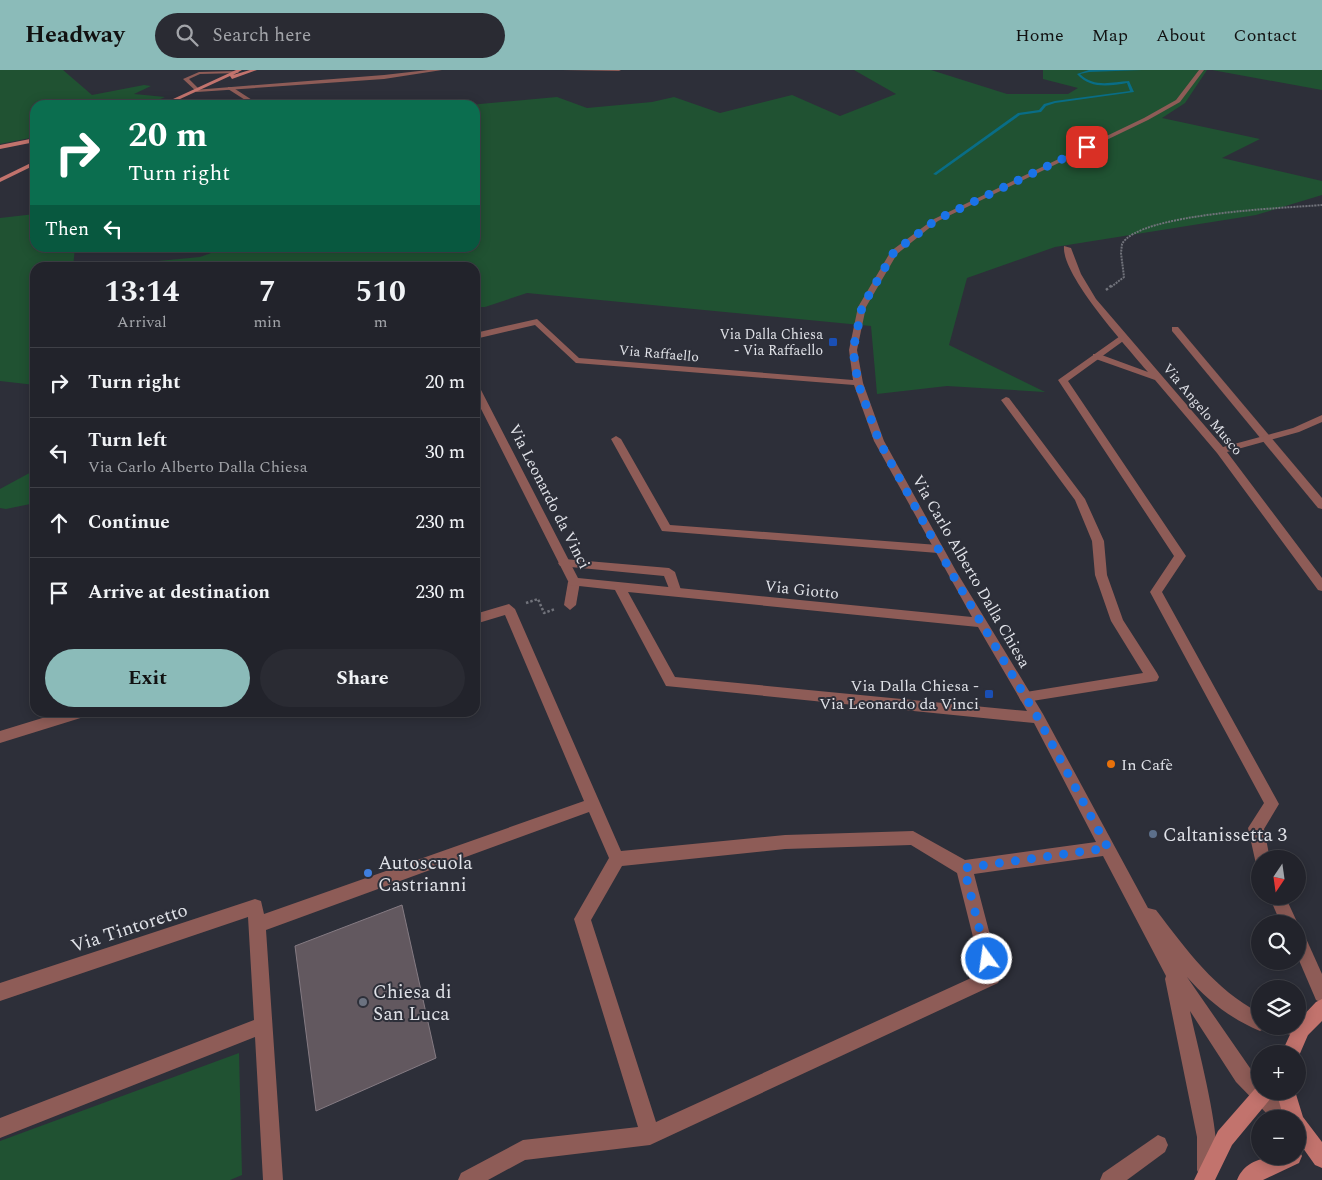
<!DOCTYPE html>
<html lang="en">
<head>
<meta charset="utf-8">
<style>
	:root { --surface:#22232b; --page:#2a2b33; --text:#f1f3f6; --muted:#a2a4a9; --line:#3f4047; --accent:#8bbbb9 }
	body { margin:0; font-family:Spectral,serif; background:var(--page); color:var(--text); height:100vh; display:flex; flex-direction:column; font-size:19px; white-space:nowrap }
	* { box-sizing:border-box; margin:0 }
	p { font-size:16px; color:var(--muted) }
	.icon { flex:none; width:28px; height:28px; fill:none; stroke:currentColor; stroke-width:2; stroke-linecap:round; stroke-linejoin:round }
	.map { position:relative; flex:1; overflow:hidden }
	.sheet { position:absolute; left:30px; top:192px; width:450px; height:455px; display:flex; flex-direction:column; background:var(--surface); border-radius:15px; box-shadow:0 2px 12px #0003,0 0 0 1px var(--line) }
	.sheet>* { flex:none }
	.guide { position:absolute; left:30px; top:30px; width:450px; height:152px; border-radius:15px; box-shadow:0 2px 12px #0003,0 0 0 1px var(--line); background:#0b6e4f; color:#fff; overflow:hidden }
	.needle { width:32px; rotate:193deg }
	.fabs { position:absolute; left:1251px; top:780px; display:grid; gap:10px }
	.fabs a { display:grid; place-items:center; width:55px; height:55px; border-radius:50%; background:var(--surface); box-shadow:0 2px 12px #0003,0 0 0 1px var(--line); font-size:25px }
	.pin { position:absolute; display:grid; place-items:center; width:42px; height:42px; color:#fff; margin:-21px; border-radius:10px; box-shadow:0 2px 8px #0006 }
	.me { position:absolute; width:55px; margin:-28px; rotate:346deg; stroke-linejoin:round; filter:drop-shadow(0 0 4px #0008) }
	.turn { display:flex; align-items:center; gap:18px; height:105px; padding:0 15px; font-size:22px }
	.turn .icon { width:65px; height:65px; stroke-width:2.5 }
	.turn b { display:block; font-size:35px; line-height:42px }
	.then { display:flex; align-items:center; height:48px; padding:0 15px; background:#0003; gap:10px; font-size:19px }
	.eta { display:flex; justify-content:space-evenly; align-items:center; height:85px; text-align:center }
	.eta b { font-size:30px; font-weight:700; line-height:35px }
	.button { display:flex; gap:10px; margin-top:auto; padding:10px 15px }
	.button a { flex:1; height:58px; border-radius:30px; background:var(--accent); color:#111; font-size:20px; font-weight:700; line-height:58px; text-align:center }
	.button a+a { background:var(--page); color:var(--text) }
	ul { padding:0; list-style:none }
	li { display:flex; align-items:center; gap:15px; height:70px; padding:0 15px; border-top:1px solid var(--line) }
	li div { flex:1 }
	li b { display:block; font-size:19px }
	li em { font-style:normal }
	header { display:flex; align-items:center; gap:30px; box-sizing:border-box; height:70px; padding:0 25px; background:var(--accent); color:#111 }
	header strong { font-size:24px }
	nav { display:flex; gap:28px; margin-inline-start:auto; font-size:18px }
	.search { width:350px; height:45px; background:var(--page); display:flex; align-items:center; gap:12px; box-sizing:border-box; padding:0 18px; border-radius:28px; color:var(--muted); font-size:19px }
	.map>svg:first-child { display:block }
	.green { fill:#205232 }
	.lines { fill:none; stroke-linecap:round; stroke-linejoin:round }
	.stream { fill:#096d86; fill-rule:evenodd }
	.building { fill:#62585f; stroke:#857b83 }
	.path-far1 { stroke:#71737b; stroke-width:2; stroke-dasharray:2 1; stroke-linecap:butt }
	.path { stroke:#71737b; stroke-width:2.5; stroke-dasharray:2.5 2; stroke-linecap:butt }
	.lane { fill:#8e5c57; fill-rule:evenodd }
	.street { fill:#8e5c57; fill-rule:evenodd }
	.secondary { fill:#c2736d; fill-rule:evenodd }
	.route { stroke:#1a73e8; stroke-width:9; stroke-dasharray:0 16.2 }
	.transit-dot { fill:#1a4fb4; stroke:#2d2f39; stroke-width:2 }
	.food-dot { fill:#e8710a; stroke:#2d2f39; stroke-width:2 }
	.service-dot { fill:#5c6f8a; stroke:#2d2f39; stroke-width:2 }
	.shop-dot { fill:#3f7fe0; stroke:#2d2f39; stroke-width:2 }
	.worship-dot { fill:#6b7280; stroke:#2d2f39; stroke-width:2 }
	.labels { text-anchor:middle; stroke-width:4; stroke-linejoin:round; paint-order:stroke }
	.far-poi-label { font-size:14px; fill:#e0e2e8; stroke:#2d2f39; text-anchor:end }
	.far-street-label { font-size:14px; fill:#e0e2e8; stroke:#2d2f39 }
	.street-label { font-size:16px; fill:#e0e2e8; stroke:#2d2f39 }
	.poi-label { font-size:16px; fill:#e0e2e8; stroke:#2d2f39; text-anchor:end }
	.near-poi-label { font-size:19px; fill:#e0e2e8; stroke:#2d2f39; text-anchor:start }
	.near-street-label { font-size:19px; fill:#e0e2e8; stroke:#2d2f39 }
</style>
</head>
<body>
<header>
<strong>Headway</strong>
<div class="search"><svg class="icon" aria-label="search" viewBox="0 0 24 24"><circle cx="10" cy="10" r="6"/><path d="M15 15l6 6"/></svg>Search here</div>
<nav><a>Home</a><a>Map</a><a>About</a><a>Contact</a></nav>
</header>
<div class="map">
<svg width="1322" height="1110" viewBox="0 0 1322 1110">
	<rect width="100%" height="100%" fill="#2d2f39"/>
	<g class="green">
		<path d="M0,0H63L92,25L144,15L151,16L134,24L165,27L147,35H35V67L0,74Z"/>
		<path d="M854,0H931L1007,24H1068L1078,18L1043,9V0H1207L1185,33L1162,48L1260,69L1222,88L1322,111V125L1256,145L1055,177L967,208L949,275L1045,322L947,316L877,324L871,256L527,223L485,237H475V198H85L200,187L225,178H475V35H469L557,27L587,38L652,32L674,27L720,43L792,25L840,46L896,24Z"/>
		<path d="M1212,0H1322V20Z"/>
		<path d="M35,144V178H75L73,197L35,198V315L0,311V148Z"/>
		<path d="M35,400V433L6,439L0,438V419Z"/>
		<path d="M239,983L242,1105L230,1110H0V1071Z"/>
	</g>
	<g class="lines">
		<path class="stream" d="M1089,0H1142L1089,2L1080,4C1094,18 1112,12 1129,11L1134,22L1055,33L1046,36L1041,42L1020,45L936,105L933,104L1018,43L1039,40L1044,34L1055,31L1130,21L1127,13C1109,16 1090,19 1077,4Z"/>
	</g>
	<path class="building" d="M402,835L436,988L316,1041L295,876Z"/>
	<g class="lines">
		<path class="path-far1" d="M1111,217L1124,207L1121,183L1122,174C1139,143 1286,138 1322,135"/>
		<g class="path">
			<path d="M1106,220L1112,215"/>
			<path d="M526,533L538,529L544,543L555,539"/>
		</g>
		<g class="lane">
			<path d="M237,1L239,3L200,4L189,9L200,20L197,22L183,9L199,2Z"/>
			<path d="M228,17H232L260,35H253L228,19Z"/>
			<path d="M1172,257H1178L1322,428V439L1318,438L1172,261Z"/>
			<path d="M1123,264L1126,265V269L1068,311L1186,486L1162,522L1279,734L1264,759L1270,789H1260V796L1256,794L1248,758L1264,733L1150,522L1174,486L1058,310Z"/>
			<path d="M1006,327L1009,328L1085,429L1104,471L1107,505L1123,550L1157,603L1159,607L1157,611L1026,632L1021,631L1019,627L1021,623L1026,622L1143,603L1111,551L1095,505L1092,471L1075,430L1001,330Z"/>
			<path d="M616,366L621,369L670,455L938,475L944,479L938,483L662,461L611,369Z"/>
			<path d="M564,489L669,498L675,502L682,523L680,526H672L664,506L560,496L558,493Z"/>
			<path d="M574,508L580,512L576,535L570,540L564,535L568,512Z"/>
			<path d="M1269,826H1285L1298,854V856V854H1281Z"/>
			<path d="M1298,862L1304,864L1322,904V933L1316,930L1298,888Z"/>
			<path d="M1158,1065L1165,1068L1168,1075L1165,1082L1127,1110H1100L1103,1103Z"/>
		</g>
		<g class="street">
			<path d="M428,0H442L384,9L197,22L194,20L384,5Z"/>
			<path d="M562,0H621L619,1Z"/>
			<path d="M1199,0H1204L1180,32L1148,50L938,151L897,184L866,237L857,280L863,313L884,371L956,501L1043,644L1148,838L1156,840C1186,879 1215,920 1260,943V956H1267L1266,958L1260,961C1231,949 1207,930 1187,907L1250,998L1260,1009V1021H1272L1293,1042L1296,1049H1272L1236,1012L1190,941C1197,976 1226,1078 1214,1107L1207,1110L1200,1107L1197,1100V1067L1165,909L1166,906L1103,786L974,804L1001,907L998,913L650,1075L525,1090L488,1110H458L461,1103L523,1070L638,1057L574,849L609,788L589,742L266,860L283,1110H263L255,967L0,1068V1048L254,950L248,847L0,931V913L255,829L261,831L264,844L584,731L505,545L475,554V544L509,534L515,539L621,781L785,765L913,761L965,790L1096,772L1034,653L666,616L615,520L570,515L475,327V315L480,318L578,508L972,547L874,371L854,315L576,293L535,255L475,269V263L537,249L579,288L853,310L849,280L858,237L891,181L934,149L1144,48L1176,30ZM628,522L978,557L1027,641L675,607ZM911,775L957,803L982,903L656,1052L591,850L622,796L785,779Z"/>
			<path d="M1064,176L1071,178L1081,204L1096,229L1223,377L1293,358L1322,345V352L1299,362L1227,382L1322,508V521L1318,520L1217,383L1155,310L1093,288V284H1099L1148,302C1128,278 1061,205 1064,176Z"/>
			<path d="M62,642H89L87,646L0,673V661Z"/>
			<path d="M1298,949L1308,953L1311,959L1308,965L1302,968L1280,962L1277,956H1298Z"/>
		</g>
		<g class="secondary">
			<path d="M236,0H242L233,5L250,0H257L232,9L230,6L167,35H160Z"/>
			<path d="M35,68V72L0,79V75Z"/>
			<path d="M35,91V95L0,112V108Z"/>
			<path d="M1322,929V951L1308,965L1298,988V984H1281L1294,956H1298V951L1316,932Z"/>
			<path d="M1260,1013V1021H1273L1271,1028L1232,1075L1215,1110H1194L1218,1061Z"/>
			<path d="M1276,1021H1295L1303,1047L1322,1072V1098L1315,1095L1298,1071V1049H1284Z"/>
			<path d="M1298,1078L1302,1086L1299,1093L1263,1110H1237C1247,1085 1275,1086 1298,1086Z"/>
		</g>
	</g>
	<g class="lines">
		<path class="route" d="M987,889L964,798L1108,778L1038,648L951,502L879,371L858,313L853,280L862,237L894,182L936,150L1087,77"/>
	</g>
	<g class="transit-dot">
		<rect x="828" y="267" width="10" height="10" rx="2.5"/>
		<rect x="984" y="619" width="10" height="10" rx="2.5"/>
	</g>
	<circle class="food-dot" cx="1111" cy="694" r="5"/>
	<circle class="service-dot" cx="1153" cy="764" r="5"/>
	<circle class="shop-dot" cx="368" cy="803" r="5"/>
	<circle class="worship-dot" cx="363" cy="932" r="5"/>
	<g class="labels">
		<g class="far-poi-label">
			<text x="823" y="269">Via Dalla Chiesa<tspan x="823" dy="16">- Via Raffaello</tspan></text>
		</g>
		<g class="far-street-label">
			<text transform="translate(659 283) rotate(5)" y="5">Via Raffaello</text>
			<text transform="translate(1203 339) rotate(50)" y="5">Via Angelo Musco</text>
		</g>
		<g class="street-label">
			<text transform="translate(550 426) rotate(63)" y="6">Via Leonardo da Vinci</text>
			<text transform="translate(972 501) rotate(60)" y="6">Via Carlo Alberto Dalla Chiesa</text>
			<text transform="translate(802 519) rotate(6)" y="6">Via Giotto</text>
		</g>
		<g class="poi-label">
			<text x="979" y="621">Via Dalla Chiesa -<tspan x="979" dy="18">Via Leonardo da Vinci</tspan></text>
			<text x="1121" y="700" text-anchor="start">In Cafè</text>
		</g>
		<g class="near-poi-label">
			<text x="1163" y="771">Caltanissetta 3</text>
			<text x="378" y="799">Autoscuola<tspan x="378" dy="22">Castrianni</tspan></text>
			<text x="373" y="928">Chiesa di<tspan x="373" dy="22">San Luca</tspan></text>
		</g>
		<g class="near-street-label">
			<text transform="translate(129 857) rotate(-18)" y="7">Via Tintoretto</text>
		</g>
	</g>
</svg>
<div class="fabs">
<a><svg class="needle" viewBox="-14 -14 28 28"><path d="M0-13l5 13h-10z" fill="#e53935"/><path d="M0 13l5-13h-10z" fill="#a2a4a9"/></svg></a>
<a><svg class="icon" aria-label="search" viewBox="0 0 24 24"><circle cx="10" cy="10" r="6"/><path d="M15 15l6 6"/></svg></a>
<a><svg class="icon" aria-label="layers" viewBox="0 0 24 24"><path d="M12 4l9 5-9 5-9-5zM3 14l9 5 9-5"/></svg></a>
<a>+</a>
<a>−</a>
</div>
<div class="pin" style="left:1087px;top:77px;background:#d93025"><svg class="icon" aria-label="arrive" viewBox="0 0 24 24"><path d="M6 21V4h12l-3 4 3 4H6"/></svg></div>
<svg class="me" style="left:987px;top:889px" viewBox="-20 -20 40 40"><circle r="17" fill="#1a73e8" stroke="#fff" stroke-width="3"/><path d="M0-11L8 9 0 5-8 9z" fill="#fff"/></svg>
<div class="guide">
<div class="turn"><svg class="icon" aria-label="right" viewBox="0 0 24 24"><path d="M7 20v-9h11M14 6l5 5-5 5"/></svg><div><b>20 m</b>Turn right</div></div>
<div class="then">Then<svg class="icon" aria-label="left" viewBox="0 0 24 24"><path d="M17 20v-9H6M10 6l-5 5 5 5"/></svg></div>
</div>
<section class="sheet">
<div class="eta">
<div><b>13:14</b><p>Arrival</p></div>
<div><b>7</b><p>min</p></div>
<div><b>510</b><p>m</p></div>
</div>
<ul>
<li><svg class="icon" aria-label="right" viewBox="0 0 24 24"><path d="M7 20v-9h11M14 6l5 5-5 5"/></svg><div><b>Turn right</b></div><em>20 m</em></li>
<li><svg class="icon" aria-label="left" viewBox="0 0 24 24"><path d="M17 20v-9H6M10 6l-5 5 5 5"/></svg><div><b>Turn left</b><p>Via Carlo Alberto Dalla Chiesa</p></div><em>30 m</em></li>
<li><svg class="icon" aria-label="ahead" viewBox="0 0 24 24"><path d="M12 20V5M6 11l6-6 6 6"/></svg><div><b>Continue</b></div><em>230 m</em></li>
<li><svg class="icon" aria-label="arrive" viewBox="0 0 24 24"><path d="M6 21V4h12l-3 4 3 4H6"/></svg><div><b>Arrive at destination</b></div><em>230 m</em></li>
</ul>
<div class="button"><a>Exit</a><a>Share</a></div>
</section>
</div>
</body>
</html>
